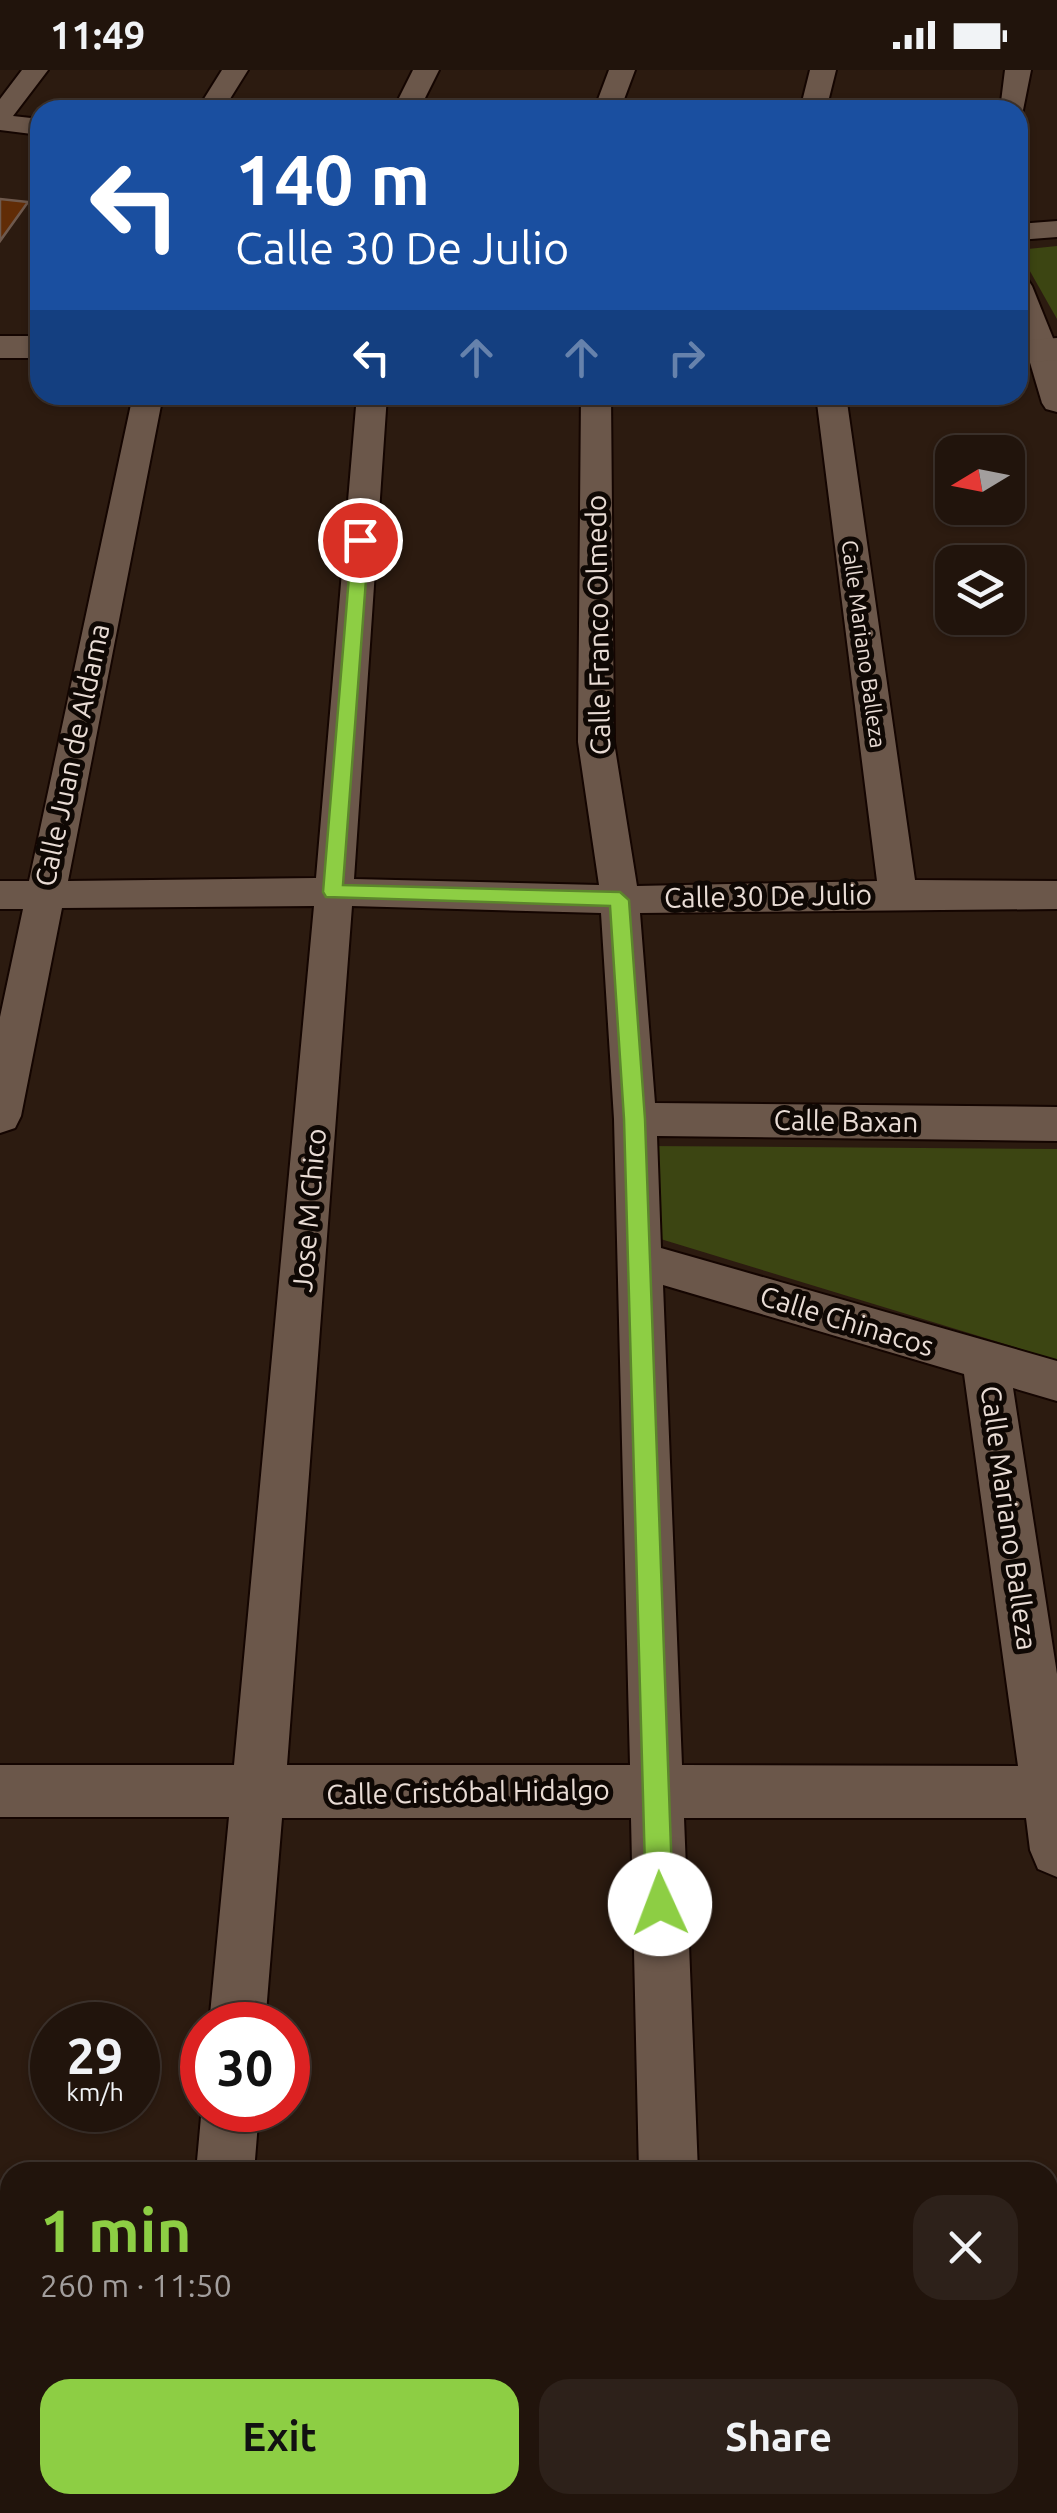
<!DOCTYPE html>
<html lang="en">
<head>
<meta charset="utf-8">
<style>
	:root { --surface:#21140c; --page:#2d211a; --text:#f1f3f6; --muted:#a29e9d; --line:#3e332d; --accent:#8dce44 }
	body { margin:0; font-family:Ubuntu,sans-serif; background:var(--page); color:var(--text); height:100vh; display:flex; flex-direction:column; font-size:38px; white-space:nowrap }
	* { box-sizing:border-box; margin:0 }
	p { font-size:32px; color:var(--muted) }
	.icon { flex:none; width:55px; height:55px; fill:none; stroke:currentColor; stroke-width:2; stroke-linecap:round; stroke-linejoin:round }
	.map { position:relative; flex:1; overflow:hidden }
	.sheet { position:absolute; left:0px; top:2092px; width:1058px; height:352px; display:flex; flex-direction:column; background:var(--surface); border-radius:30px 30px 0 0; box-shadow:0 2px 8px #0004,0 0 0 2px var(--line) }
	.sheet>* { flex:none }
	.top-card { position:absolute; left:30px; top:30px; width:998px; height:305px; border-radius:30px; box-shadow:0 2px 8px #0004,0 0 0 2px var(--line); background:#1a4fa0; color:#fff; overflow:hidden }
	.needle { width:65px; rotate:260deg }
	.fabs { position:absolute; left:935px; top:365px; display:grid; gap:20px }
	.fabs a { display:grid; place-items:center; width:90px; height:90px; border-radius:20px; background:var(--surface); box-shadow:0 2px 8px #0004,0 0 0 2px var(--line); font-size:50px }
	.speed { position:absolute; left:30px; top:1932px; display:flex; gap:20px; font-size:50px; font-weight:700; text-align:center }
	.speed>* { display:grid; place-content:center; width:130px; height:130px; border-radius:50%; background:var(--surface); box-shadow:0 2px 8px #0004,0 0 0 2px var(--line); line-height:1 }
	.speed small { font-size:25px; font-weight:400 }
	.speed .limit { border:15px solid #d22; background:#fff; color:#111 }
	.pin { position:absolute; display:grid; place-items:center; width:85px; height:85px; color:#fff; margin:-42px; border:5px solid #fff; border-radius:50%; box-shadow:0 2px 10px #0007 }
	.me { position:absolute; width:110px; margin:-55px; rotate:358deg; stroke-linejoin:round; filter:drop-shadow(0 0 8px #0008) }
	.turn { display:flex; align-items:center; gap:35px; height:210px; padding:0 40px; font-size:45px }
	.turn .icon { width:130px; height:130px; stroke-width:2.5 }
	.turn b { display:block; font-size:70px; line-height:85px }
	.lanes { display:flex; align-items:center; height:95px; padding:0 40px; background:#0003; justify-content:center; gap:50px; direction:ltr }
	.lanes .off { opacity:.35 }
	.round { display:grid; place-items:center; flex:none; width:105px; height:105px; border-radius:30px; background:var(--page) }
	.headline { display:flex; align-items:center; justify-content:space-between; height:170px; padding:0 40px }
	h1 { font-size:60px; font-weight:600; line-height:75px; color:var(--accent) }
	.primary-button { display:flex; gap:20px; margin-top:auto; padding:20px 40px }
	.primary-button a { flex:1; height:115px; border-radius:30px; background:var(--accent); color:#111; font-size:40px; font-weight:600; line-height:115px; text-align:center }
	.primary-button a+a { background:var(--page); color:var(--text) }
	.status { display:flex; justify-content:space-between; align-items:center; height:70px; padding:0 50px; background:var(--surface); direction:ltr }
	.status svg { height:28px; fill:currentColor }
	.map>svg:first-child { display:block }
	.green { fill:#3c4512 }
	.building { fill:#612c06; stroke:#6e594d; stroke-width:2.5 }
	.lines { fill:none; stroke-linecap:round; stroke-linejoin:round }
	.minor-casing { stroke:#140501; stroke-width:4 }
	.tertiary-casing { stroke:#140501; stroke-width:4 }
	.minor { fill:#6b574a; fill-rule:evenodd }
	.tertiary { fill:#6b574a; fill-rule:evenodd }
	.route { fill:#8dce44; stroke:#5c862c; stroke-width:2.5 }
	.labels { text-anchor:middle; stroke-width:10; stroke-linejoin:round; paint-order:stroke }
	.far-street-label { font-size:22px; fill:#e9dcd5; stroke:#0f0804 }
	.street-label { font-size:28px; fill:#e9dcd5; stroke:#0f0804 }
</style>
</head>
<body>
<div class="status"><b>11:49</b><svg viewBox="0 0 49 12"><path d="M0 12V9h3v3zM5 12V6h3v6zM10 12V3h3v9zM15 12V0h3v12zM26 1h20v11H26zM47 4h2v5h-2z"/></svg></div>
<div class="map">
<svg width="1057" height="2443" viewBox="0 0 1057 2443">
	<rect width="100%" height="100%" fill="#2c1b10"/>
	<g class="green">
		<path d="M1057,176V249L1018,180Z"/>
		<path d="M646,1076L1057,1079V1290L654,1167Z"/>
	</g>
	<path class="building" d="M0,129L28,132L0,171Z"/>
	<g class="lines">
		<g class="minor-casing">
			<g id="minor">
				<path d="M22,0H48L13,46L40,49V65L0,60V29Z"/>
				<path d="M222,0H248L223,40H197Z"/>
				<path d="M413,0H439L419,40H393Z"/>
				<path d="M609,0H635L620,40H594Z"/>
				<path d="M810,0H836L826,40H800Z"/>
				<path d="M1005,0H1031L1022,45L1018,47V40H1000Z"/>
				<path d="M1057,151V167L1018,170V154Z"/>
				<path d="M1018,207L1028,210L1032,216L1057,278V342L1046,339L1042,333L1018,252Z"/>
				<path d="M133,325H163L68,811L316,808L357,325H387L354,809L599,815L578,672L581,325H611L614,672L637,816L877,811L816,325H846L915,810L1057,811V839L640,843L655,1033L1057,1037V1071L657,1066L661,1178L1057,1291V1331L1013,1318L1057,1604V1807L1038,1799L1030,1780L1026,1748H684L698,2102H639L631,1748H282L265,1955H209L229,1747H0V1695H234L314,836L62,838L21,1046L15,1058L0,1063V947L23,839H0V811H29ZM352,836L601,843L614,1049L630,1695H287ZM663,1215L964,1304L1018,1696L682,1695Z"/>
				<path d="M202,2036V2040H259L254,2102H196Z"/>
				<path d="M167,2435H231L230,2443H166Z"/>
				<path d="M648,2435H712L713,2443H649Z"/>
			</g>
		</g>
		<g class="tertiary-casing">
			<g id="tertiary">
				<rect x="0" y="266" width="40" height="22"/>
				<path d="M1057,268V290L1018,293V271Z"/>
			</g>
		</g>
		<use href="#minor" class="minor"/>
		<use href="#tertiary" class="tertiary"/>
	</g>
	<path class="route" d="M360,465L369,470L343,815L620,822L629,830L645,1049L673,1834L669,1844L660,1848L650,1844L646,1834L624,1049L610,836L326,827L323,822L352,470Z"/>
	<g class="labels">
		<g class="far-street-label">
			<text transform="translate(864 574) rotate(82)" y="8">Calle Mariano Balleza</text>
		</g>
		<g class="street-label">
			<text transform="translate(598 555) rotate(-91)" y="10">Calle Franco Olmedo</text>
			<text transform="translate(72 685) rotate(-78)" y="10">Calle Juan de Aldama</text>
			<text transform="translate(768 826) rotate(-1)" y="10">Calle 30 De Julio</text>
			<text transform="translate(846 1051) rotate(1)" y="10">Calle Baxan</text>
			<text transform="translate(309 1140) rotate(-85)" y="10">Jose M Chico</text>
			<text transform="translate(847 1251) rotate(17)" y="10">Calle Chinacos</text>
			<text transform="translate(1009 1448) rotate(82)" y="10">Calle Mariano Balleza</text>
			<text transform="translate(468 1722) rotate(-1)" y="10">Calle Cristóbal Hidalgo</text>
		</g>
	</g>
</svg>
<div class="fabs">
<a><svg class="needle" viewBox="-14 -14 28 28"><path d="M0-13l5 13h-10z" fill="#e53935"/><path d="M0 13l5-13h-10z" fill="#a29e9d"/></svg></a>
<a><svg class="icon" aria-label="layers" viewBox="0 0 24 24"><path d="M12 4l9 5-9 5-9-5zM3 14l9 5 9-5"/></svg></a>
</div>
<div class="speed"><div>29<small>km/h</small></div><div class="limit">30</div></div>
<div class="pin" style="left:360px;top:470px;background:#d93025"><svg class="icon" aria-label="arrive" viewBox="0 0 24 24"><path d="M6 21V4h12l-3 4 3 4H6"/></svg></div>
<svg class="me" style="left:660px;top:1834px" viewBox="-20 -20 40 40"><circle r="19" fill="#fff"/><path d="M0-13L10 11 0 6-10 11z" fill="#8dce44"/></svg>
<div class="top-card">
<div class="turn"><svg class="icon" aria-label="left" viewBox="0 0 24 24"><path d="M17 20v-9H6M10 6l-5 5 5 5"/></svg><div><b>140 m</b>Calle 30 De Julio</div></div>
<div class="lanes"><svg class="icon" aria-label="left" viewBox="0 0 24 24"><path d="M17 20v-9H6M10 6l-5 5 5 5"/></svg><svg class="icon off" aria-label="ahead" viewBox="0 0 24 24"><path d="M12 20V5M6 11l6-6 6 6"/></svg><svg class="icon off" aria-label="ahead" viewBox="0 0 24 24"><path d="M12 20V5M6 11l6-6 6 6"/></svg><svg class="icon off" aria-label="right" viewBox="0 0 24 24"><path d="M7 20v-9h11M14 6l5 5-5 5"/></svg></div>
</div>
<section class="sheet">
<div class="headline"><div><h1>1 min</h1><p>260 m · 11:50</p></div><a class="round"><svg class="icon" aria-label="close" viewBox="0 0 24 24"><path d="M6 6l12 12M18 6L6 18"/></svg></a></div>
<div class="primary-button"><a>Exit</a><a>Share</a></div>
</section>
</div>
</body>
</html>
